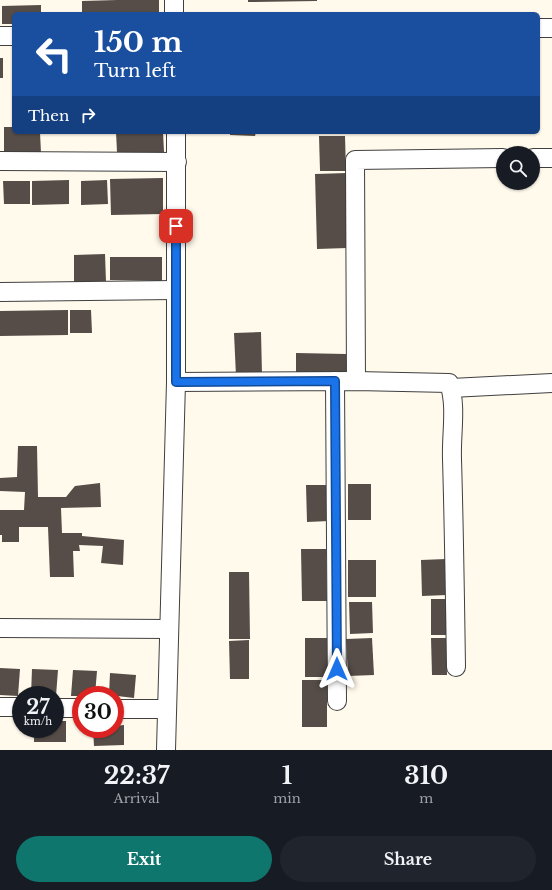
<!DOCTYPE html>
<html lang="en">
<head>
<meta charset="utf-8">
<style>
	:root { --surface:#171b24; --page:#20242c; --text:#f1f3f6; --muted:#9ea1a6; --accent:#0f766e }
	body { margin:0; font-family:"Libre Baskerville",serif; background:var(--page); color:var(--text); height:100vh; display:flex; flex-direction:column; font-size:15px; white-space:nowrap }
	* { box-sizing:border-box; margin:0 }
	p { font-size:13px; color:var(--muted) }
	.icon { flex:none; width:22px; height:22px; fill:none; stroke:currentColor; stroke-width:2; stroke-linecap:round; stroke-linejoin:round }
	.map { position:relative; height:750px; overflow:hidden }
	.panel { display:flex; flex-direction:column; background:var(--surface); flex:1 }
	.panel>* { flex:none }
	.top-card { position:absolute; left:12px; top:12px; width:528px; height:122px; border-radius:6px; box-shadow:0 1px 3px #0004; background:#1a4fa0; color:#fff; overflow:hidden }
	.tools { position:absolute; left:496px; top:146px; display:grid; gap:8px }
	.tools a { display:grid; place-items:center; width:44px; height:44px; border-radius:50%; background:var(--surface); box-shadow:0 1px 3px #0004; font-size:20px }
	.speed { position:absolute; left:12px; top:686px; display:flex; gap:8px; font-size:20px; font-weight:700; text-align:center }
	.speed>* { display:grid; place-content:center; width:52px; height:52px; border-radius:50%; background:var(--surface); box-shadow:0 1px 3px #0004; line-height:1 }
	.speed small { font-size:10px; font-weight:400 }
	.speed .limit { border:6px solid #d22; background:#fff; color:#111 }
	.pin { position:absolute; display:grid; place-items:center; width:34px; height:34px; color:#fff; margin:-17px; border-radius:8px; box-shadow:0 2px 6px #0006 }
	.me { position:absolute; width:44px; margin:-22px; rotate:0deg; stroke-linejoin:round; filter:drop-shadow(0 0 3px #0008) }
	.turn { display:flex; align-items:center; gap:14px; height:84px; padding:0 16px; font-size:18px }
	.turn .icon { width:52px; height:52px; stroke-width:2.5 }
	.turn b { display:block; font-size:28px; line-height:34px }
	.then { display:flex; align-items:center; height:38px; padding:0 16px; background:#0003; gap:8px; font-size:15px }
	.eta { display:flex; justify-content:space-evenly; align-items:center; height:68px; text-align:center }
	.eta b { font-size:24px; font-weight:700; line-height:28px }
	.action { display:flex; gap:8px; margin-top:auto; padding:8px 16px }
	.action a { flex:1; height:46px; border-radius:24px; background:var(--accent); color:#fff; font-size:16px; font-weight:700; line-height:46px; text-align:center }
	.action a+a { background:var(--page); color:var(--text) }
	.map>svg:first-child { display:block }
	.building { fill:#564d48 }
	.lines { fill:none; stroke-linecap:round; stroke-linejoin:round }
	.minor-casing { stroke:#3f3f3f; stroke-width:20 }
	.minor { stroke:#fff; stroke-width:18 }
	.route-casing { stroke:#114b97; stroke-width:10 }
	.route { stroke:#1a73e8; stroke-width:7 }
</style>
</head>
<body>
<div class="map">
<svg width="552" height="750" viewBox="0 0 552 750">
	<rect width="100%" height="100%" fill="#fffaec"/>
	<g class="building">
		<path d="M117,0H159V14H82V1Z"/>
		<path d="M248,0H317V1L248,2Z"/>
		<path d="M41,5V14H14V24H2V6Z"/>
		<rect x="0" y="58" width="3" height="20"/>
		<path d="M4,127H14V132H40L41,153L4,154Z"/>
		<path d="M116,132H163L164,152H117Z"/>
		<path d="M230,132H256L255,136L230,135Z"/>
		<path d="M319,136H345L346,171H320Z"/>
		<path d="M347,173V248L317,249L315,174Z"/>
		<path d="M163,178V214L111,215L110,179Z"/>
		<path d="M69,180V204L32,205V181Z"/>
		<path d="M107,180L108,204L81,205V181Z"/>
		<path d="M3,181H30V204H4Z"/>
		<path d="M105,254L106,282L74,283V255Z"/>
		<path d="M110,257H162V281L110,280Z"/>
		<path d="M68,310V335L0,336V311Z"/>
		<path d="M70,310H91L92,333H70Z"/>
		<path d="M261,332L262,375L236,376L234,333Z"/>
		<path d="M296,353L346,354V373L296,372Z"/>
		<path d="M18,446H37L38,497H66L75,486L100,483L101,507L61,508L62,533H82V536L124,540L123,565L101,563L103,546L79,545L80,551H73L74,577H50L48,527H19V542H2V535H0V510H24L25,492L0,491V478L17,477Z"/>
		<rect x="348" y="484" width="23" height="36"/>
		<path d="M306,485H328L329,521L307,522Z"/>
		<path d="M301,549H326L327,601H302Z"/>
		<path d="M446,559L447,595L422,596L421,560Z"/>
		<rect x="348" y="560" width="28" height="37"/>
		<path d="M229,572H249L250,639H229Z"/>
		<rect x="431" y="599" width="16" height="36"/>
		<path d="M349,602H372L373,633L350,634Z"/>
		<rect x="305" y="638" width="23" height="39"/>
		<path d="M372,638L374,675L348,676L346,639Z"/>
		<path d="M431,638H446L447,675H432Z"/>
		<path d="M249,640V679H230L229,641Z"/>
		<path d="M0,668L20,669L18,696L0,695Z"/>
		<path d="M32,669L58,670L56,696L55,695H31Z"/>
		<path d="M73,670L97,671L95,695H81V696H71Z"/>
		<path d="M110,673L136,675L134,698L109,695Z"/>
		<rect x="302" y="680" width="25" height="47"/>
		<path d="M55,721H66V742H34V729H55Z"/>
		<path d="M124,725V745L94,746L93,729H115V726Z"/>
	</g>
	<g class="lines">
		<g class="minor-casing">
			<g id="minor">
				<path d="M174,0V14"/>
				<path d="M538,28H552"/>
				<path d="M0,36H14"/>
				<path d="M533,158H552"/>
				<path d="M0,161L177,162"/>
				<path d="M0,292L175,290"/>
				<path d="M335,381L337,701"/>
				<path d="M356,381L355,160L503,158"/>
				<path d="M176,382L356,381L449,383C457,406 451,434 452,459C454,528 455,597 456,667"/>
				<path d="M451,388L552,383"/>
				<path d="M0,628L169,629"/>
				<path d="M0,707H21"/>
				<path d="M55,708H81"/>
				<path d="M115,709H167"/>
				<path d="M166,750L176,382V132"/>
			</g>
		</g>
		<use href="#minor" class="minor"/>
	</g>
	<g class="lines">
		<g class="route-casing">
			<path id="route" d="M176,226V382L335,381L337,669"/>
		</g>
		<use href="#route" class="route"/>
	</g>
</svg>
<div class="tools">
<a><svg class="icon" aria-label="search" viewBox="0 0 24 24"><circle cx="10" cy="10" r="6"/><path d="M15 15l6 6"/></svg></a>
</div>
<div class="speed"><div>27<small>km/h</small></div><div class="limit">30</div></div>
<div class="pin" style="left:176px;top:226px;background:#d93025"><svg class="icon" aria-label="arrive" viewBox="0 0 24 24"><path d="M6 21V4h12l-3 4 3 4H6"/></svg></div>
<svg class="me" style="left:337px;top:669px" viewBox="-20 -20 40 40"><path d="M0-17L14 15 0 8-14 15z" fill="#1a73e8" stroke="#fff" stroke-width="4"/></svg>
<div class="top-card">
<div class="turn"><svg class="icon" aria-label="left" viewBox="0 0 24 24"><path d="M17 20v-9H6M10 6l-5 5 5 5"/></svg><div><b>150 m</b>Turn left</div></div>
<div class="then">Then<svg class="icon" aria-label="right" viewBox="0 0 24 24"><path d="M7 20v-9h11M14 6l5 5-5 5"/></svg></div>
</div>
</div>
<section class="panel">
<div class="eta">
<div><b>22:37</b><p>Arrival</p></div>
<div><b>1</b><p>min</p></div>
<div><b>310</b><p>m</p></div>
</div>
<div class="action"><a>Exit</a><a>Share</a></div>
</section>
</body>
</html>
